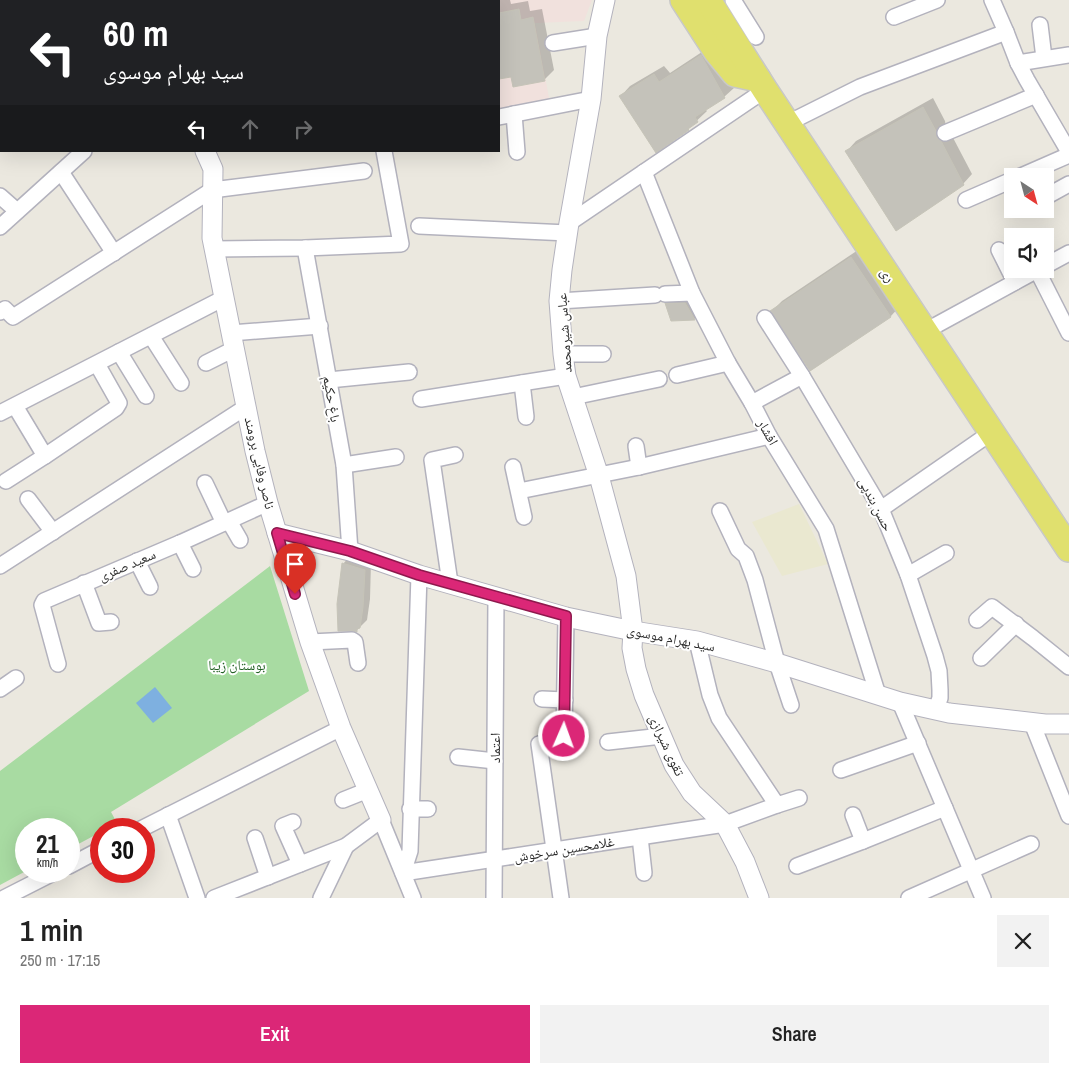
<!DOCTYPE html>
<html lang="en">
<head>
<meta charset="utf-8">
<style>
	:root { --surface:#fff; --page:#f2f2f2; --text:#222; --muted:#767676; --accent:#db2777 }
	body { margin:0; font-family:"Archivo Narrow","Noto Naskh Arabic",sans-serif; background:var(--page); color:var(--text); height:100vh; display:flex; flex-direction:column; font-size:19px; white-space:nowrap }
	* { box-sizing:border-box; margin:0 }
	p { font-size:16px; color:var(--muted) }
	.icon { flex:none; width:28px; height:28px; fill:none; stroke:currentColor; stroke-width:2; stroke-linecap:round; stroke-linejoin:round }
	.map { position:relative; height:898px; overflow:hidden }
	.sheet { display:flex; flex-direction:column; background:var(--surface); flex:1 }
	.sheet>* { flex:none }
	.hud { position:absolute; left:0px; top:0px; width:500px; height:152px; box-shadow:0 5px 20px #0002; background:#202124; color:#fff; overflow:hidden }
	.needle { width:32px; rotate:144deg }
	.tools { position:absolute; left:1004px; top:168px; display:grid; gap:10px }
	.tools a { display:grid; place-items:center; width:50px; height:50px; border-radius:0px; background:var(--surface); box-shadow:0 5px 20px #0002; font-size:25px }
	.speed { position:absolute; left:15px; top:818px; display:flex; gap:10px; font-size:25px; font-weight:700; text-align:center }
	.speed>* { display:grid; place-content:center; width:65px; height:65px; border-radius:50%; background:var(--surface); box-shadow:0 5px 20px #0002; line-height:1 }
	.speed small { font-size:12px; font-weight:400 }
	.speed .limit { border:8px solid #d22; background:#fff; color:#111 }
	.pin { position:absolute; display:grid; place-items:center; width:42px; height:42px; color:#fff; margin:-51px -21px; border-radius:50% 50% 50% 0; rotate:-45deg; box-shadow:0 0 5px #0007 }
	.pin .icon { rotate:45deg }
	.me { position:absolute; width:55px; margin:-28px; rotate:2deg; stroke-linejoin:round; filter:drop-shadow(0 0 4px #0008) }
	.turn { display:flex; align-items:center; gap:18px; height:105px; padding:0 20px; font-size:22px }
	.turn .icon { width:65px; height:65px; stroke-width:2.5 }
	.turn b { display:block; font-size:35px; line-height:42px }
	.lanes { display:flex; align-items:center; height:48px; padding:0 20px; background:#0003; justify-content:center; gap:25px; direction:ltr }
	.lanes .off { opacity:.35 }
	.round { display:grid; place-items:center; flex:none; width:52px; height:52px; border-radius:0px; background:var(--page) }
	.headline { display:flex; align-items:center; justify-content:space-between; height:85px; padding:0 20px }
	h1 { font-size:30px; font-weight:600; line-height:38px }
	.primary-button { display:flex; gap:10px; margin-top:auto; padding:10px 20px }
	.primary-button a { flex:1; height:58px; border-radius:0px; background:var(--accent); color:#fff; font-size:20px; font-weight:600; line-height:58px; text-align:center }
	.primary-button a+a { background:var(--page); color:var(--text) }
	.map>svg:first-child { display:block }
	.education { fill:#eae8d0 }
	.medical { fill:#f1e1dd }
	.green { fill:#a8dba2 }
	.water { fill:#7eb0e0 }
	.shadow { fill:#0003 }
	.building { fill:#c4c2ba; stroke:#c6c4b8 }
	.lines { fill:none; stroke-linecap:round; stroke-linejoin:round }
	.minor-casing { stroke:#b3b2bd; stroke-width:18 }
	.tertiary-casing { stroke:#b3b2bd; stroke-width:21 }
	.secondary-casing { stroke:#b3b2bd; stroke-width:24 }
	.primary-casing { stroke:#c8c8c8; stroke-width:28 }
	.trunk-casing { stroke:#c8c8c8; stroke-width:29 }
	.minor { stroke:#fff; stroke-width:15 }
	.tertiary { stroke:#fff; stroke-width:19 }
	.secondary { stroke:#fff; stroke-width:21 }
	.primary { stroke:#e0e06e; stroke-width:25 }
	.trunk { stroke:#e6d06c; stroke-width:26 }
	.route-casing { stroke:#8e194d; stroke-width:12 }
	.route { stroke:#db2777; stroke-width:9 }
	.labels { text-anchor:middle; stroke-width:4; stroke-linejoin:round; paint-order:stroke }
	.street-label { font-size:14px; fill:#2b2b2b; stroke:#fff }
	.park-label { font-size:14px; fill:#236024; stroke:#fff }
</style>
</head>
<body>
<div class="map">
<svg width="1069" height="898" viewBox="0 0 1069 898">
	<rect width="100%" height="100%" fill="#ebe8df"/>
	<path class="education" d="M799,504L828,564L782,576L752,522Z"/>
	<path class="medical" d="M360,0H592L584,21L535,23L550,103L499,113V1H360Z"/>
	<path class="green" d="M270,566L309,691L111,812L117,823L107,829H101V832L69,849V829H26V871L0,885V771Z"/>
	<path class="water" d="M155,687L172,708L153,723L136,703Z"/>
	<g class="shadow">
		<path d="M473,0H510L511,4L528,1L530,11L542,9L554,70L544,80L512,76L499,78V1H473Z"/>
		<path d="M711,46L734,88L724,97L705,109L707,111L688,129L621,96L630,86L664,66L670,73Z"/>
		<path d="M933,98L945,121L946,127L950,132L972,174L963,184L847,151L856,141Z"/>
		<path d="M861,248L900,306L891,316L811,370L772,311L782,301Z"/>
		<path d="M671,299H689L699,315L694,319L672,320L667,304Z"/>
		<path d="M350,556L371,563L370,599L367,620L356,631L343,564Z"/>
	</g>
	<g class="building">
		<path d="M519,9L521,20L533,17L545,81L513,87L511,77L499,79V13Z"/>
		<path d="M701,55L725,98L695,117L698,122L688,129L689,130L656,153L619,96L654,74L659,82Z"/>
		<path d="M923,107L936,131L937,137L941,141L964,185L896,231L845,151Z"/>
		<path d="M851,257L891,317L810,371L770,311Z"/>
		<path d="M665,303H685L695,320L671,321Z"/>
		<path d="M342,563L365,570L363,607L360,628L357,629V632L352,631H338L337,604Z"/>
	</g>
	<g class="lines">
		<g class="minor-casing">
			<g id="minor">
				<path d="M357,0V1"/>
				<path d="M733,0L756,37"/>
				<path d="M992,0L1006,32L1018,63L1027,80L1069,152"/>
				<path d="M894,17L937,0"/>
				<path d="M1040,25L1044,58"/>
				<path d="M553,43L597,36"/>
				<path d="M1018,63L1069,55"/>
				<path d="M514,114L517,152"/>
				<path d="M499,117L591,99"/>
				<path d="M788,123L860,87L1006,32"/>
				<path d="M945,133L1036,95"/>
				<path d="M61,172L114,253"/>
				<path d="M644,172L692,293L728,363L752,403L769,436L826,529L878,695"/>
				<path d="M1021,176L1069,155"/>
				<path d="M1049,195L1069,184"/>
				<path d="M0,196L17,211"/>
				<path d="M966,200L1012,180"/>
				<path d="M569,223L765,90"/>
				<path d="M419,226L568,233"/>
				<path d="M0,227L84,151"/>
				<path d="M305,248L344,465L350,551"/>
				<path d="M214,249L305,248L401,244L384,151"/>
				<path d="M999,250L1015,282"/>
				<path d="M1045,266L1069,253"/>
				<path d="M1037,270L1069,333"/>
				<path d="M665,294L692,293"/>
				<path d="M559,301L655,295"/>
				<path d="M0,312L5,309L13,317L212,190L364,171"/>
				<path d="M765,318L802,376L881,509L908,575L935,656L939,671L940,690V698L936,709"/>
				<path d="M931,328L1039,269"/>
				<path d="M231,333L320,326"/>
				<path d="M151,336L181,383"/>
				<path d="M119,352L146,396"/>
				<path d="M563,354H603"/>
				<path d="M206,363L234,349"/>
				<path d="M677,375L728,363"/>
				<path d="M329,380L409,372"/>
				<path d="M522,383L526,417"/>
				<path d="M573,397L659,379"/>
				<path d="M421,399L566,376"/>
				<path d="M752,403L802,376"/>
				<path d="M15,406L45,456"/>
				<path d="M0,413L224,298"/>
				<path d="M636,446L639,467"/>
				<path d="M344,465L396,457"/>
				<path d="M513,467L524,517"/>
				<path d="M6,481L45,456L116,408L119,403L97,364"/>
				<path d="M205,483L224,523"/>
				<path d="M519,491L639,467L769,436"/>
				<path d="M28,499L53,532"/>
				<path d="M881,509L992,432"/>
				<path d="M720,511L738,549L746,556L755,580L777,663L791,705"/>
				<path d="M229,521L240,540"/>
				<path d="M180,543L193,569"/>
				<path d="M137,561L150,587"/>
				<path d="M0,566L246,407"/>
				<path d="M419,575L410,851L403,873L725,824L777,805L799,798"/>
				<path d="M908,575L946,553"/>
				<path d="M84,583L99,623L111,622"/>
				<path d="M450,583L432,460L455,455"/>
				<path d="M977,620L992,607L1033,638L1069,667"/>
				<path d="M697,641L710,695L719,718L777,805"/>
				<path d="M310,642L352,640L355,642L358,663"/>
				<path d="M981,658L1016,624"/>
				<path d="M58,664L42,605L44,601L180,543L268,503"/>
				<path d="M0,689L16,678"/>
				<path d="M542,699L565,700"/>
				<path d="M900,702L983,898"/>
				<path d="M1032,723L1069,816"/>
				<path d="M608,742L662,736"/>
				<path d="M458,757L495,761"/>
				<path d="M841,770L918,743"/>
				<path d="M343,800L368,790"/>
				<path d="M410,809H428"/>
				<path d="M168,815L197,898"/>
				<path d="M853,815L863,841"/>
				<path d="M293,822L283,826L300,864"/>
				<path d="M141,829L341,728"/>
				<path d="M640,837L644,873"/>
				<path d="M255,838L268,877"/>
				<path d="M69,866L101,849"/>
				<path d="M797,866L863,841L945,808"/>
				<path d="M4,898L57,871"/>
				<path d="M214,898L346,846L381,820L413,898"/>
				<path d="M321,898L346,846"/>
				<path d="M494,898L496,597"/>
				<path d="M561,898L539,744H555L556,735L564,736L566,617"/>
				<path d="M909,898L1031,844"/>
			</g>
		</g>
		<g class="tertiary-casing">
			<g id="tertiary">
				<path d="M605,0L597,36L591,99L569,223L562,270L559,301L563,354L566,376L599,476L626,576L633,631L632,648L636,669L644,695L674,765L692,793L725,824L745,862L759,898"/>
				<path d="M205,151L213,169L212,238L255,451L268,503L310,642L341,728L381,820"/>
				<path d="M277,533L350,551L419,575L566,617L633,631L697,641L777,663L900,702L949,713L1045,724H1069"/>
			</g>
		</g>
		<g class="secondary-casing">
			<g id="secondary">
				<path d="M40,1L41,0"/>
				<path d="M0,48L1,47"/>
			</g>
		</g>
		<g class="primary-casing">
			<g id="primary">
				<path d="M683,0L716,51L735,74L758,79"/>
				<path d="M708,0L765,90L1069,549"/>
			</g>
		</g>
		<g class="trunk-casing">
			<g id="trunk">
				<path d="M149,1L151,0"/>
				<path d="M188,1L190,0"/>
				<path d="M0,104L1,103"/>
				<path d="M0,128L1,127"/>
			</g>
		</g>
		<use href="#minor" class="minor"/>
		<use href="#tertiary" class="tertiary"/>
		<use href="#secondary" class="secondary"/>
		<use href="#primary" class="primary"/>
		<use href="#trunk" class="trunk"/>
	</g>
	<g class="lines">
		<g class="route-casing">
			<path id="route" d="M295,594L277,533L350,551L419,575L566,616L564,736"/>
		</g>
		<use href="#route" class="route"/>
	</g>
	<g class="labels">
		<g class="street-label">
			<text transform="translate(888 275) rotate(57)" y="5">ری</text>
			<text transform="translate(564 333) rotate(-94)" y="5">عباس شیرمحمد</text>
			<text transform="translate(332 399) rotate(80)" y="5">باغ حکیم</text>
			<text transform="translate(768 432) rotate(61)" y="5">افشار</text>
			<text transform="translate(260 463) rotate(77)" y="5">ناصر وفایی برومند</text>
			<text transform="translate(876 504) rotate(63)" y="5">حسن بندپی</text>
			<text transform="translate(127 565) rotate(-23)" y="5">سعید صفری</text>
			<text transform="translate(671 638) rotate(11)" y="5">سید بهرام موسوی</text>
			<text transform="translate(667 745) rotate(65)" y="5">تقوی شیرازی</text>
			<text transform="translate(495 748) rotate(-90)" y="5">اعتماد</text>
			<text transform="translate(564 849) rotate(-9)" y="5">غلامحسین سرخوش</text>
		</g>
		<g class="park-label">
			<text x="237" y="670">بوستان زیبا</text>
		</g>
	</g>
</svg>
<div class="tools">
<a><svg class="needle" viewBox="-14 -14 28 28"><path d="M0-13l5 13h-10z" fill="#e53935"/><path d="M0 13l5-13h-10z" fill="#767676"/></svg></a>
<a><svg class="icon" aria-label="sound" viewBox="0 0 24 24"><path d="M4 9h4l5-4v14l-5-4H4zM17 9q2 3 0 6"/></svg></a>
</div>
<div class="speed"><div>21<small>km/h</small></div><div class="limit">30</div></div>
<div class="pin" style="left:295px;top:594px;background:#d93025"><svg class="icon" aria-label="arrive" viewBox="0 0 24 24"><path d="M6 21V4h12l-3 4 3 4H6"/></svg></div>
<svg class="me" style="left:564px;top:736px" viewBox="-20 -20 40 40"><circle r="17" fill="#db2777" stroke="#fff" stroke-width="3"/><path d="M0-11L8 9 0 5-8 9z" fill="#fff"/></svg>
<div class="hud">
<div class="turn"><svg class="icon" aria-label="left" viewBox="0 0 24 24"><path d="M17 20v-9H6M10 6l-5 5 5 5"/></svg><div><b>60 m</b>سید بهرام موسوی</div></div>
<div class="lanes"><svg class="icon" aria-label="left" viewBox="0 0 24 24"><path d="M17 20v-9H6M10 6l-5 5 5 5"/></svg><svg class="icon off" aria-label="ahead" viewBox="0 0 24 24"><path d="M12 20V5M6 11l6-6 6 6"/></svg><svg class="icon off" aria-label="right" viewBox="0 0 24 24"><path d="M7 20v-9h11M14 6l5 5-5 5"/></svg></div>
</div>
</div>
<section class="sheet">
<div class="headline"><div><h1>1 min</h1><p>250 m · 17:15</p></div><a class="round"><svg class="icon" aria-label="close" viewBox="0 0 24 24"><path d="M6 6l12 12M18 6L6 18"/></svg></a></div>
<div class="primary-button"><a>Exit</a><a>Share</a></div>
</section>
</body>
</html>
